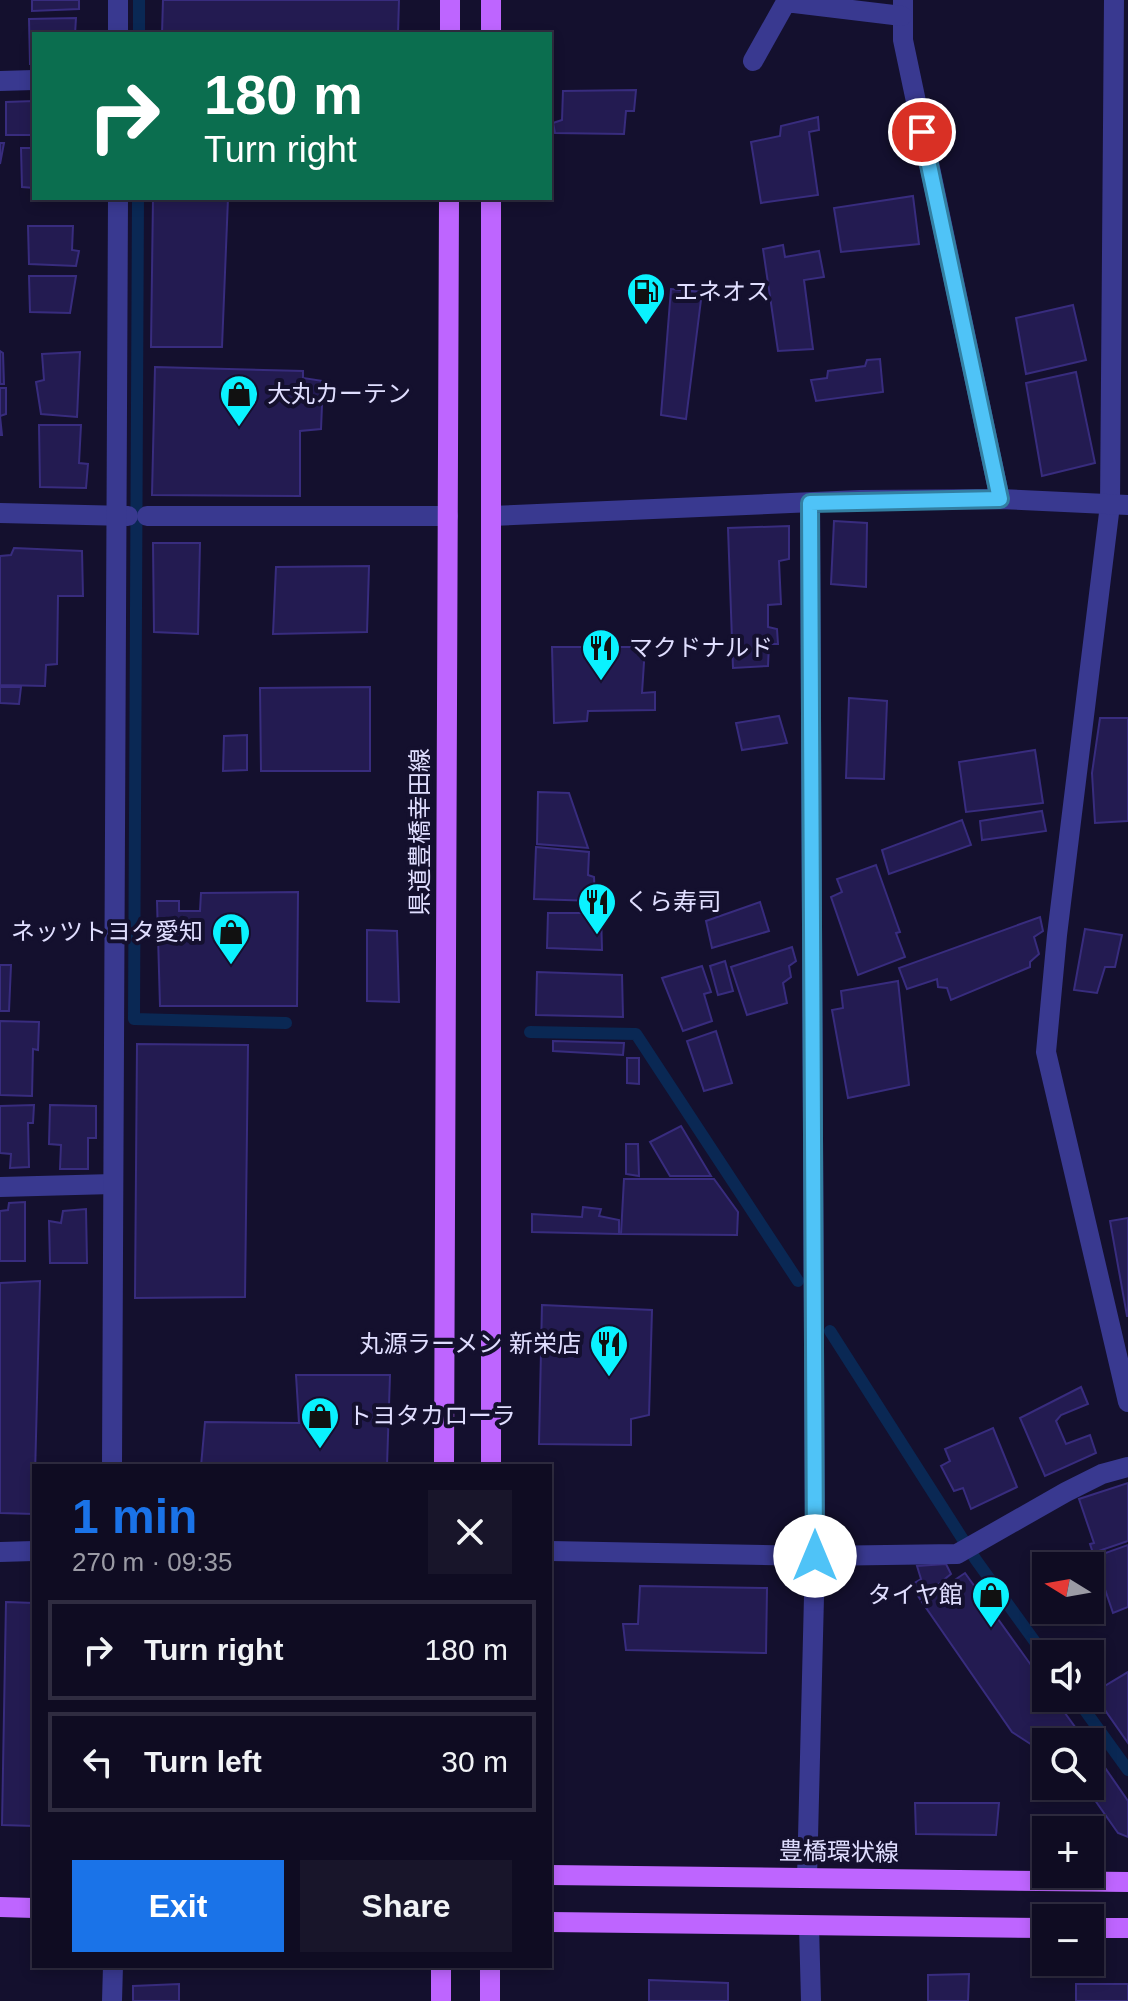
<!DOCTYPE html>
<html lang="en">
<head>
<meta charset="utf-8">
<style>
	:root { --surface:#0f0c22; --page:#18152a; --text:#f1f3f6; --muted:#9b9ba5; --line:#2f2c40; --accent:#1a73e8 }
	body { margin:0; font-family:Arial,"Noto Sans JP",sans-serif; background:var(--page); color:var(--text); height:100vh; display:flex; flex-direction:column; font-size:30px; white-space:nowrap }
	* { box-sizing:border-box; margin:0 }
	p { font-size:26px; color:var(--muted) }
	.icon { flex:none; width:44px; height:44px; fill:none; stroke:currentColor; stroke-width:2; stroke-linecap:round; stroke-linejoin:round }
	.map { position:relative; flex:1; overflow:hidden }
	.side { position:absolute; left:32px; top:1464px; width:520px; height:504px; display:flex; flex-direction:column; background:var(--surface); border-radius:0px; box-shadow:0 4px 12px #0003,0 0 0 2px var(--line) }
	.side>* { flex:none }
	.hud { position:absolute; left:32px; top:32px; width:520px; height:168px; border-radius:0px; box-shadow:0 4px 12px #0003,0 0 0 2px var(--line); background:#0b6e4f; color:#fff; overflow:hidden }
	.needle { width:52px; rotate:281deg }
	.fabs { position:absolute; left:1032px; top:1552px; display:grid; gap:16px }
	.fabs a { display:grid; place-items:center; width:72px; height:72px; border-radius:0px; background:var(--surface); box-shadow:0 4px 12px #0003,0 0 0 2px var(--line); font-size:40px }
	.pin { position:absolute; display:grid; place-items:center; width:68px; height:68px; color:#fff; margin:-34px; border:4px solid #fff; border-radius:50%; box-shadow:0 2px 8px #0007 }
	.me { position:absolute; width:88px; margin:-44px; rotate:0deg; stroke-linejoin:round; filter:drop-shadow(0 0 6px #0008) }
	.turn { display:flex; align-items:center; gap:28px; height:168px; padding:0 40px; font-size:36px }
	.turn .icon { width:104px; height:104px; stroke-width:2.5 }
	.turn b { display:block; font-size:56px; line-height:68px }
	.round { display:grid; place-items:center; flex:none; width:84px; height:84px; border-radius:0px; background:var(--page) }
	.summary { display:flex; align-items:center; justify-content:space-between; height:136px; padding:0 40px }
	h1 { font-size:48px; font-weight:700; line-height:60px; color:var(--accent) }
	.button { display:flex; gap:16px; margin-top:auto; padding:16px 40px }
	.button a { flex:1; height:92px; border-radius:0px; background:var(--accent); color:#fff; font-size:32px; font-weight:700; line-height:92px; text-align:center }
	.button a+a { background:var(--page); color:var(--text) }
	ul { padding:0; list-style:none }
	li { display:flex; align-items:center; gap:24px; height:100px; margin:0 16px 12px; padding:0 24px; border:4px solid var(--line); border-radius:0px }
	li div { flex:1 }
	li b { display:block; font-size:30px }
	li em { font-style:normal }
	.map>svg:first-child { display:block }
	.lines { fill:none; stroke-linecap:round; stroke-linejoin:round }
	.stream { stroke:#0a2854; stroke-width:12 }
	.building { fill:#231b51; stroke:#382c7e; stroke-width:2 }
	.minor { stroke:#393990; stroke-width:20 }
	.major { stroke:#be65ff; stroke-width:20 }
	.route-casing { stroke:#337fa1; stroke-width:20 }
	.route { stroke:#4fc3f7; stroke-width:14 }
	.labels { text-anchor:middle; stroke-width:8; stroke-linejoin:round; paint-order:stroke }
	.poi-label { font-size:24px; fill:#e0deff; stroke:#14102e; text-anchor:start }
	.street-label { font-size:24px; fill:#e0deff; stroke:#14102e }
</style>
</head>
<body>
<div class="map">
<svg width="1128" height="2001" viewBox="0 0 1128 2001">
	<rect width="100%" height="100%" fill="#14102e"/>
	<g class="lines">
		<g class="stream">
			<path d="M139,34V0"/>
			<path d="M138,198L134,1019L286,1023"/>
			<path d="M530,1032L636,1034L798,1281"/>
			<path d="M830,1331L976,1560L1046,1657"/>
			<path d="M1076,1698L1128,1770"/>
		</g>
	</g>
	<g class="building">
		<path d="M32,0H79V9L32,11Z"/>
		<path d="M163,0H399L398,34H162Z"/>
		<path d="M76,18L75,34H34V64H30L29,19Z"/>
		<path d="M636,90L634,111H626L624,134L555,133L553,123L562,120L563,91Z"/>
		<path d="M34,101V135H6V102Z"/>
		<path d="M818,117L819,130L809,132L818,195L761,203L751,142L780,136L781,126Z"/>
		<path d="M0,143H4L0,164Z"/>
		<path d="M21,148H34V188L22,187Z"/>
		<path d="M913,196L919,244L841,252L834,208Z"/>
		<path d="M153,198H228L222,347H151Z"/>
		<path d="M28,226H73L72,250L79,251L76,266L29,264Z"/>
		<path d="M783,245L785,257L819,251L824,277L804,280L813,349L778,351L763,249Z"/>
		<path d="M29,276H76L70,313L30,312Z"/>
		<path d="M671,289L702,292L686,419L661,415Z"/>
		<path d="M1073,305L1086,360L1026,374L1016,318Z"/>
		<path d="M0,351L3,353L4,384H0Z"/>
		<path d="M80,352L77,417L41,414L36,382L44,380L42,354Z"/>
		<path d="M880,359L883,392L816,401L811,380L827,378L828,371L865,366L867,360Z"/>
		<path d="M155,367L303,371V378L323,381L321,429L300,431V496L152,495Z"/>
		<path d="M1076,372L1095,463L1042,476L1026,383Z"/>
		<path d="M0,388H6V414L0,416L2,435H0Z"/>
		<path d="M39,425H81L79,463L88,464L86,488L40,487Z"/>
		<path d="M834,521L867,523L866,587L831,584Z"/>
		<path d="M789,526V559L779,561L781,604L768,605V627L777,629L778,644H769L768,666L733,668L728,528Z"/>
		<path d="M153,543H200L198,634L154,632Z"/>
		<path d="M14,548L82,551L83,596H58L57,664L46,665L45,686L0,685V556L11,555Z"/>
		<path d="M369,566L367,632L273,634L276,567Z"/>
		<path d="M552,647H645L642,693L655,692V710L588,711L587,721L554,723Z"/>
		<path d="M0,687H21L19,704L0,703Z"/>
		<path d="M370,687V771H261L260,688Z"/>
		<path d="M849,698L887,701L884,779L846,778Z"/>
		<path d="M779,716L787,743L742,750L736,723Z"/>
		<path d="M1100,718H1128V821L1095,823L1092,773Z"/>
		<path d="M247,735V770L223,771L224,736Z"/>
		<path d="M1035,750L1043,803L966,812L959,762Z"/>
		<path d="M538,792L569,793L588,848L537,844Z"/>
		<path d="M1042,811L1046,831L982,840L980,821Z"/>
		<path d="M962,820L971,845L889,874L882,850Z"/>
		<path d="M536,847L589,852L588,875L594,877L595,901L534,899Z"/>
		<path d="M876,865L900,932L896,933L905,957L858,975L831,897L842,892L837,879Z"/>
		<path d="M298,892L297,1006H160L157,901H179V911H200L201,893Z"/>
		<path d="M760,902L769,931L712,948L706,921Z"/>
		<path d="M548,913H601L602,950L547,948Z"/>
		<path d="M1040,917L1043,931L1034,937L1039,954L1030,962V967L951,1000L947,988L938,987L937,979L907,989L899,968Z"/>
		<path d="M1085,929L1122,935L1115,967H1105L1097,993L1074,990Z"/>
		<path d="M367,930L397,931L399,1002L367,1001Z"/>
		<path d="M792,947L796,961L789,966L791,977L783,983L787,1003L747,1015L731,967Z"/>
		<path d="M725,961L733,991L718,995L710,966Z"/>
		<path d="M0,965H11L9,1011H0Z"/>
		<path d="M702,966L711,992L704,994L712,1021L683,1031L662,978Z"/>
		<path d="M537,972L622,975L623,1017L536,1015Z"/>
		<path d="M898,981L909,1085L848,1098L832,1010L843,1008L841,991Z"/>
		<path d="M0,1021L39,1022L38,1050L33,1049L32,1096L0,1095Z"/>
		<path d="M716,1031L732,1083L704,1091L687,1041Z"/>
		<path d="M553,1041L624,1043L623,1055L553,1051Z"/>
		<path d="M137,1044L248,1045L245,1297L135,1298Z"/>
		<path d="M627,1058H639V1084L627,1083Z"/>
		<path d="M34,1105L33,1123H28L29,1167L10,1168L11,1154L0,1153V1106Z"/>
		<path d="M50,1105L96,1106V1138H88V1169H60L61,1145L49,1144Z"/>
		<path d="M681,1126L711,1176H670L650,1142Z"/>
		<path d="M626,1144H638L639,1176L626,1174Z"/>
		<path d="M624,1179H714L738,1212L737,1235L621,1234Z"/>
		<path d="M25,1202V1261H0V1211L8,1210L9,1203Z"/>
		<path d="M583,1207L601,1209L599,1216L619,1220V1234L532,1232V1214L582,1217Z"/>
		<path d="M86,1209L87,1263H50L49,1221L61,1223L63,1211Z"/>
		<path d="M1128,1218V1316H1127L1110,1221Z"/>
		<path d="M40,1281L34,1514L0,1513V1283Z"/>
		<path d="M542,1305L652,1310L649,1415L631,1419V1445L539,1444Z"/>
		<path d="M296,1375H390L387,1466H201L205,1422L299,1423Z"/>
		<path d="M1081,1387L1088,1404L1061,1415L1056,1421L1066,1444L1090,1435L1096,1453L1045,1476L1020,1418Z"/>
		<path d="M993,1428L1017,1487L971,1509L963,1488L954,1491L941,1466L950,1461L945,1449Z"/>
		<path d="M1128,1483V1541L1093,1553L1090,1544L1094,1543L1079,1499Z"/>
		<path d="M1128,1545V1607L1113,1613L1094,1557Z"/>
		<path d="M946,1564L951,1574L920,1599L911,1585L921,1579L917,1566Z"/>
		<path d="M965,1573L1046,1686V1698H1054L1086,1742H1046V1754L1012,1732L922,1602Z"/>
		<path d="M640,1586L767,1588L766,1653L626,1650L623,1624H638Z"/>
		<path d="M6,1602L34,1603V1826L2,1825Z"/>
		<path d="M1128,1672V1743L1093,1693Z"/>
		<path d="M1099,1759L1128,1801V1837L1118,1833L1085,1786H1090V1764Z"/>
		<path d="M915,1803H999L996,1835L916,1834Z"/>
		<path d="M969,1974L968,2001H928V1975Z"/>
		<path d="M649,1980L728,1983V2001H649Z"/>
		<path d="M179,1984V2001H133V1986Z"/>
		<rect x="1076" y="1984" width="52" height="17"/>
	</g>
	<g class="lines">
		<g class="minor">
			<path d="M903,0V40L1000,499"/>
			<path d="M1114,0L1110,505L1057,935L1046,1052L1128,1402"/>
			<path d="M118,34V0"/>
			<path d="M753,61L786,2L902,16"/>
			<path d="M0,81L34,80"/>
			<path d="M0,513L128,516"/>
			<path d="M147,516H448"/>
			<path d="M491,516L860,500L1000,499L1128,505"/>
			<path d="M0,1187L113,1184"/>
			<path d="M112,1466L118,198"/>
			<path d="M550,1551L815,1556L957,1554L1066,1492L1102,1474L1128,1467"/>
			<path d="M0,1552L34,1551"/>
			<path d="M807,1878L815,1556L810,503"/>
			<path d="M809,1926L811,2001"/>
			<path d="M112,2001L113,1966"/>
		</g>
		<g class="major">
			<path d="M450,34V0"/>
			<path d="M491,34V0"/>
			<path d="M444,1466L449,198"/>
			<path d="M491,1466V198"/>
			<path d="M550,1875L1128,1882"/>
			<path d="M0,1907L34,1908"/>
			<path d="M550,1922L1046,1928"/>
			<path d="M1090,1928H1128"/>
			<path d="M441,1966V2001"/>
			<path d="M490,1966V2001"/>
		</g>
	</g>
	<g class="lines">
		<g class="route-casing">
			<path id="route" d="M815,1556L810,503L1000,499L922,132"/>
		</g>
		<use href="#route" class="route"/>
	</g>
	<defs>
		<g id="fuel-pin" transform="scale(2)"><path d="M0 17L-7.5 6A9.5 9.5 0 1 1 7.5 6Z" fill="#0af2ff" stroke="#14102e"/><path d="M-5.5-6h7V0h2V4h1.3V-2.5L3-4.5l.8-.8L6-3V5H2.5V1h-1V6h-7ZM-4.2-4.7v3.2H.2V-4.7Z" fill="#111"/></g>
		<g id="shop-pin" transform="scale(2)"><path d="M0 17L-7.5 6A9.5 9.5 0 1 1 7.5 6Z" fill="#0af2ff" stroke="#14102e"/><path d="M-5-2.5h2.3a2.7 3.5 0 0 1 5.4 0H5L5.5 6h-11ZM-1.5-2.5h3a1.5 2.3 0 0 0-3 0Z" fill="#111"/></g>
		<g id="restaurant-pin" transform="scale(2)"><path d="M0 17L-7.5 6A9.5 9.5 0 1 1 7.5 6Z" fill="#0af2ff" stroke="#14102e"/><path d="M-5-6h1v4h1v-4h1v4h1v-4h1v5L-1.5 .5V6h-2V.5L-5-1ZM5-6V6H3V1.5H1.5Q1.5-4 5-6Z" fill="#111"/></g>
	</defs>
	<g fill-rule="evenodd">
		<use href="#fuel-pin" x="646" y="292"/>
		<use href="#shop-pin" x="239" y="394"/>
		<use href="#restaurant-pin" x="601" y="648"/>
		<use href="#restaurant-pin" x="597" y="902"/>
		<use href="#shop-pin" x="231" y="932"/>
		<use href="#restaurant-pin" x="609" y="1344"/>
		<use href="#shop-pin" x="320" y="1416"/>
		<use href="#shop-pin" x="991" y="1595"/>
	</g>
	<g class="labels">
		<g class="poi-label">
			<text x="674" y="300">エネオス</text>
			<text x="267" y="402">大丸カーテン</text>
			<text x="629" y="656">マクドナルド</text>
			<text x="625" y="910">くら寿司</text>
			<text x="203" y="940" text-anchor="end">ネッツトヨタ愛知</text>
			<text x="581" y="1352" text-anchor="end">丸源ラーメン 新栄店</text>
			<text x="348" y="1424">トヨタカローラ</text>
			<text x="963" y="1603" text-anchor="end">タイヤ館</text>
		</g>
		<g class="street-label">
			<text transform="translate(420 832) rotate(-90)" y="8">県道豊橋幸田線</text>
			<text transform="translate(839 1852) rotate(1)" y="8">豊橋環状線</text>
		</g>
	</g>
</svg>
<div class="fabs">
<a><svg class="needle" viewBox="-14 -14 28 28"><path d="M0-13l5 13h-10z" fill="#e53935"/><path d="M0 13l5-13h-10z" fill="#9b9ba5"/></svg></a>
<a><svg class="icon" aria-label="sound" viewBox="0 0 24 24"><path d="M4 9h4l5-4v14l-5-4H4zM17 9q2 3 0 6"/></svg></a>
<a><svg class="icon" aria-label="search" viewBox="0 0 24 24"><circle cx="10" cy="10" r="6"/><path d="M15 15l6 6"/></svg></a>
<a>+</a>
<a>−</a>
</div>
<div class="pin" style="left:922px;top:132px;background:#d93025"><svg class="icon" aria-label="arrive" viewBox="0 0 24 24"><path d="M6 21V4h12l-3 4 3 4H6"/></svg></div>
<svg class="me" style="left:815px;top:1556px" viewBox="-20 -20 40 40"><circle r="19" fill="#fff"/><path d="M0-13L10 11 0 6-10 11z" fill="#4fc3f7"/></svg>
<div class="hud">
<div class="turn"><svg class="icon" aria-label="right" viewBox="0 0 24 24"><path d="M7 20v-9h11M14 6l5 5-5 5"/></svg><div><b>180 m</b>Turn right</div></div>
</div>
<section class="side">
<div class="summary"><div><h1>1 min</h1><p>270 m · 09:35</p></div><a class="round"><svg class="icon" aria-label="close" viewBox="0 0 24 24"><path d="M6 6l12 12M18 6L6 18"/></svg></a></div>
<ul>
<li><svg class="icon" aria-label="right" viewBox="0 0 24 24"><path d="M7 20v-9h11M14 6l5 5-5 5"/></svg><div><b>Turn right</b></div><em>180 m</em></li>
<li><svg class="icon" aria-label="left" viewBox="0 0 24 24"><path d="M17 20v-9H6M10 6l-5 5 5 5"/></svg><div><b>Turn left</b></div><em>30 m</em></li>
</ul>
<div class="button"><a>Exit</a><a>Share</a></div>
</section>
</div>
</body>
</html>
